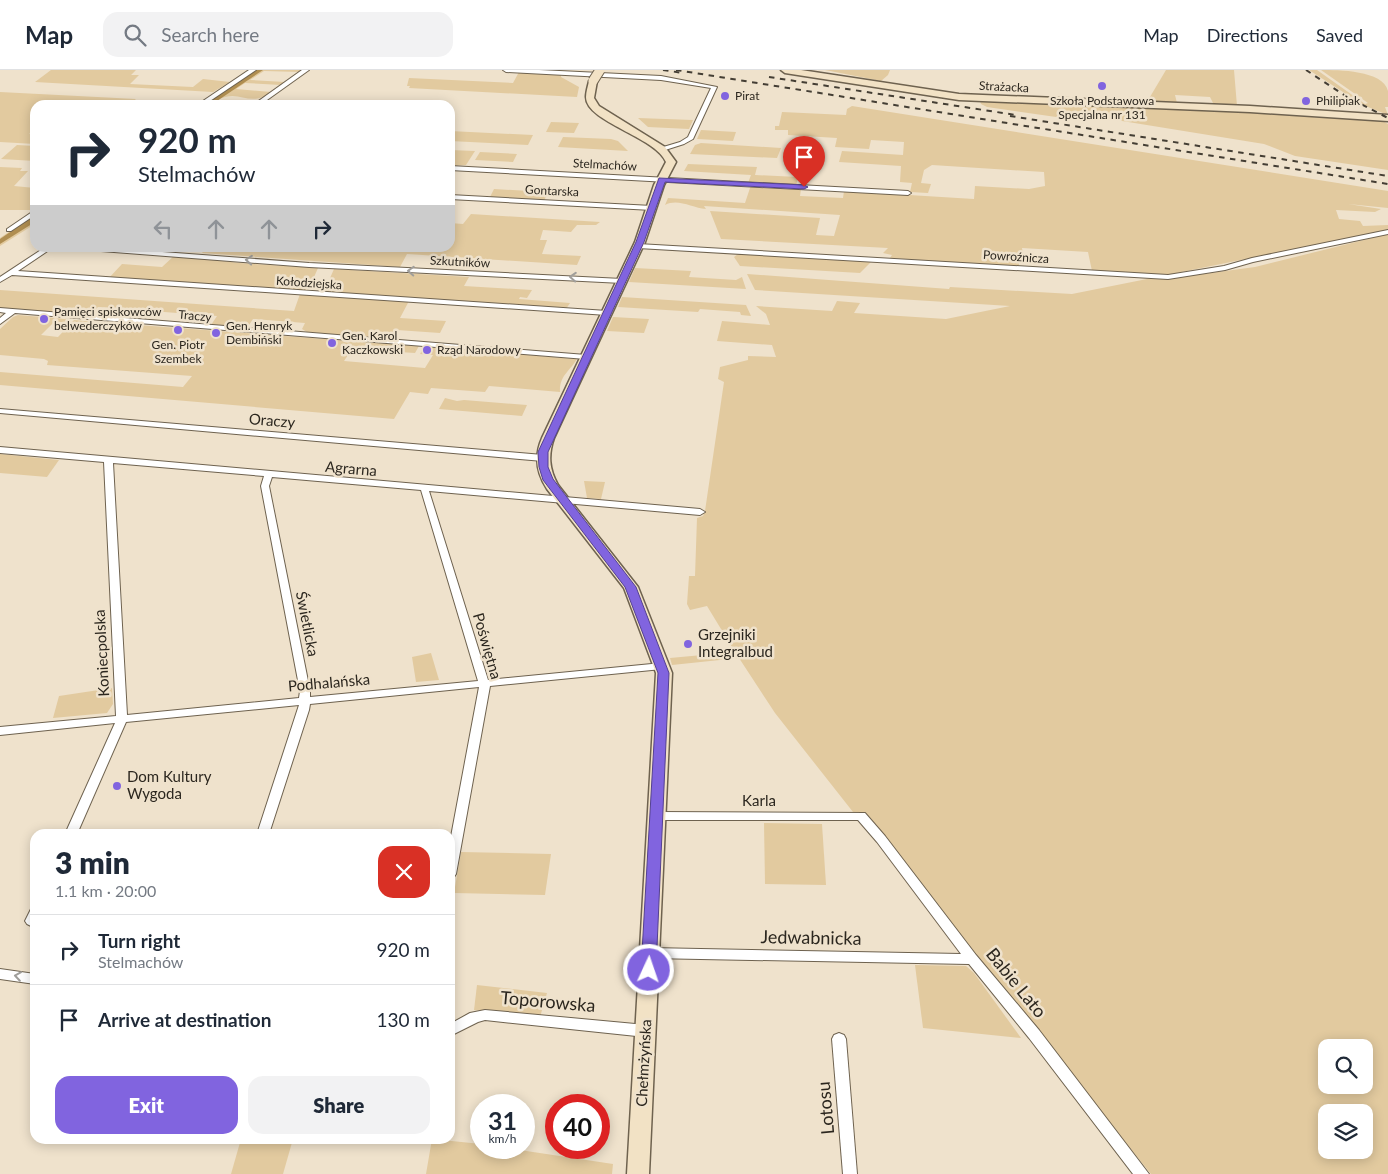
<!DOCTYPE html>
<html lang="en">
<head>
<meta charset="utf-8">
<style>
	:root { --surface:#fff; --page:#f2f2f3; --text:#1f2937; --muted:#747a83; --line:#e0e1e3; --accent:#8164df }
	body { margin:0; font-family:Lato,sans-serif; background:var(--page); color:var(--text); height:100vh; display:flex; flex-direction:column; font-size:19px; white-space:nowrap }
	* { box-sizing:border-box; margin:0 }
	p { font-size:16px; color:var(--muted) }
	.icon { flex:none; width:28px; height:28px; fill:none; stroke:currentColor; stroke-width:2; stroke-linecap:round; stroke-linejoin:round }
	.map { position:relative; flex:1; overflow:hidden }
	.side { position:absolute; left:30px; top:759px; width:425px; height:315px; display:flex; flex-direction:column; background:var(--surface); border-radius:15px; box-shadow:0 2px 12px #0003 }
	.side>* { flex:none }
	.top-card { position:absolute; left:30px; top:30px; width:425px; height:152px; border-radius:15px; box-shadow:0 2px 12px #0003; background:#fff; color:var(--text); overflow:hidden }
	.tools { position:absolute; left:1318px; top:969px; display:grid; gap:10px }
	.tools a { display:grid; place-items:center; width:55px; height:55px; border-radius:10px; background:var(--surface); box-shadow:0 2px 12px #0003; font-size:25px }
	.speed { position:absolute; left:470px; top:1024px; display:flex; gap:10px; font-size:25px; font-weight:700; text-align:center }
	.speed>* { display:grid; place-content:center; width:65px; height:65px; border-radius:50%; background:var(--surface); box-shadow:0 2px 12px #0003; line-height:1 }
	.speed small { font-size:12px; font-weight:400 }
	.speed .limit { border:8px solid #d22; background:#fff; color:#111 }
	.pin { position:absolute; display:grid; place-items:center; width:42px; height:42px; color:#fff; margin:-51px -21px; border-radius:50% 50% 50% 0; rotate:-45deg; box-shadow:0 0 5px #0007 }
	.pin .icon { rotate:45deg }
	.me { position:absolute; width:55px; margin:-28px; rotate:3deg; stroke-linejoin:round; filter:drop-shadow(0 0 4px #0008) }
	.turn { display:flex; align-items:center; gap:18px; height:105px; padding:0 25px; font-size:22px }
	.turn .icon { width:65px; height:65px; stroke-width:2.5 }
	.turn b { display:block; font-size:35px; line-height:42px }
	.lanes { display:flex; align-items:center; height:48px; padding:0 25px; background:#0003; justify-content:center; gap:25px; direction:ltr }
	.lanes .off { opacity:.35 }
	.round { display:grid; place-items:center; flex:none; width:52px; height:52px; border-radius:15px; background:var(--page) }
	.summary { display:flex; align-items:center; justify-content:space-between; height:85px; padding:0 25px }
	h1 { font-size:30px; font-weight:800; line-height:38px }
	.primary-button { display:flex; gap:10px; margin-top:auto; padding:10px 25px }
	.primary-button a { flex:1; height:58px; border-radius:15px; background:var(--accent); color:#fff; font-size:20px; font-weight:800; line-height:58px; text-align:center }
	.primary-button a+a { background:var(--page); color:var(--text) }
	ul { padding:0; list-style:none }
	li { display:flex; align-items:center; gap:15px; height:70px; padding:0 25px; border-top:1px solid var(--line) }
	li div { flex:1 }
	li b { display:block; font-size:19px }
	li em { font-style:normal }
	header { display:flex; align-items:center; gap:30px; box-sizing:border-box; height:70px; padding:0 25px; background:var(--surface); border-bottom:1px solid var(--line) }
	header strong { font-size:24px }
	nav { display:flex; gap:28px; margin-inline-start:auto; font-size:18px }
	.search { width:350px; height:45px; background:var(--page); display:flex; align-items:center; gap:12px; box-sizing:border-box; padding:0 18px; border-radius:15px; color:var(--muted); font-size:19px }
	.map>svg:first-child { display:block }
	.green { fill:#e2ca9f; fill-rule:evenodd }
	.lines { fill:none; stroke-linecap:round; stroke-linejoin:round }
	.canal { fill:#b08e51; fill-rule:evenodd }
	.street-casing { stroke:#6e624f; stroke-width:2 }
	.secondary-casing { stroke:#6e624f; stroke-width:3 }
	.street { fill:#fff; fill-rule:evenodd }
	.secondary { fill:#f2e2c5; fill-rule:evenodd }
	.rail { stroke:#443e34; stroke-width:2; stroke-dasharray:5.5 5.5; stroke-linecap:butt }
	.secondary-bridge-casing { stroke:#6e624f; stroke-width:11; stroke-linecap:butt }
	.secondary-bridge { stroke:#f2e2c5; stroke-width:9 }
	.oneway { stroke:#a09e9a }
	.route { fill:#8164df; stroke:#544191 }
	.poi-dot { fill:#8164df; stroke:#efe2cc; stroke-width:2 }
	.labels { text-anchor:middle; stroke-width:5; stroke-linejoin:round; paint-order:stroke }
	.far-street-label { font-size:12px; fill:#2c271f; stroke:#efe2cc }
	.far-poi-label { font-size:12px; fill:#2c271f; stroke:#efe2cc; text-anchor:start }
	.street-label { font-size:15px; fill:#2c271f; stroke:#efe2cc }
	.poi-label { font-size:15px; fill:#2c271f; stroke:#efe2cc; text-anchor:start }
	.near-street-label { font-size:18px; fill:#2c271f; stroke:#efe2cc }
</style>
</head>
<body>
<header>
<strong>Map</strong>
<div class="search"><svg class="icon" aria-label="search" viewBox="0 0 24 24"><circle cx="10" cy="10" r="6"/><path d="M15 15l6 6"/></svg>Search here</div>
<nav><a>Map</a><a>Directions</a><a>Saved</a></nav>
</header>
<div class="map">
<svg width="1388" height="1104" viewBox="0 0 1388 1104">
	<rect width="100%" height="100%" fill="#efe2cc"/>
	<g class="green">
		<path d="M51,0H136L131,5H139L130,14L193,17L203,9L230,12L213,22L35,12Z"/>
		<path d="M255,0H303L300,2L264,1L250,10L285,12L281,15L245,13L236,19L271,22C251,37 242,22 225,27C216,29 213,35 203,35Z"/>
		<path d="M825,0H890L888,5L881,11Z"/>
		<path d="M1166,0H1234L1237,36L1214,35L1210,27L1175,25L1177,33L1147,32Z"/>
		<path d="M1309,0H1317L1365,34L1368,33L1321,0C1338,0 1383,0 1388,21C1388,26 1388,32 1388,37H1385L1388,45L1363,35Z"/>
		<path d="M519,2L561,5V7L579,17L577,27L409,18L410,16H407L409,8L513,13Z"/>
		<path d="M0,22L136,29L129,35H35V59L29,64H35V74L0,72Z"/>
		<path d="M980,31L1167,37L1379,49L1388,54V100L1295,86L1264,74L1085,45L1077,50L987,37L981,34Z"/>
		<path d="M852,36L1388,121V138L1348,134L1381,139L1375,142L1336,140L1339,149L1360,151L1363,156L1388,155V160L1162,206L1092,201L1088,182L1022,178L1025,194L1019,193V197L890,188L892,185L883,183L888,178L721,169L710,141L820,148L816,165L834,166L840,145L704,136L706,139C692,138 678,128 665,135L668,128L745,133L751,115L801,119L800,126L843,128L844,121L974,129L975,116L1029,119L1045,116L1044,102L932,95L924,100L921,113L931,114L928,123L910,122L912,113L900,112L901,96L839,92L842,81L903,85L904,72L871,70L869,79L835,77L837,68L788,65V60H775V56H779L782,42L846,45L847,39Z"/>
		<path d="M638,48L693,50L689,59L648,57Z"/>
		<path d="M551,52L579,53L574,63L546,62Z"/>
		<path d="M701,60L736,62L733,71L697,69Z"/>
		<path d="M450,61L533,65L528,75L450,71Z"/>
		<path d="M563,67L611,69L618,71L628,81L558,77Z"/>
		<path d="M701,73L781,78L777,88L690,84L695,75Z"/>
		<path d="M17,75L35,76V91L1,89Z"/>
		<path d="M450,80L475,81L466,95L450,96Z"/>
		<path d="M480,82L517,84L513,92L475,90Z"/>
		<path d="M688,94L757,97L755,105L798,107L796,116L748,113L751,105L684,101Z"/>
		<path d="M0,97L22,98L20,101H28L14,116L35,118V140H0Z"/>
		<path d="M494,119L548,122L544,131L490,127Z"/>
		<path d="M35,144V154L0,176V168Z"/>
		<path d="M471,144L600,152L596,155H577L571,162L543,160L540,170H547L542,184L581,186L577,195L407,184L400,197L202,183L206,178H450V153L463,154Z"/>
		<path d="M1388,164V1104H1151L976,888L864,743L853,742L775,643L739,588L672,595L670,588L735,582L707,536L690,540L687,534L689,506H695L697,448L703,446L705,441L724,312L718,309L720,297L748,290V286L776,287L772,275L717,271L722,251L770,255L766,244L756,236L832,241L837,231L860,233L854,243L946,249L1010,236L755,220L747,204L949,219L950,217L1072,224L1152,208L1166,209L1255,197ZM1326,978H1364V1015H1326ZM1326,1042H1364V1080H1326Z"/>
		<path d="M738,184L873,190L860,203L740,196L734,187Z"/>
		<path d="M175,185L240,193L318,198L307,223L108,209L122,194L162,197Z"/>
		<path d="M635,198L691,201L689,207L736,210L742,207L746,219L629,212Z"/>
		<path d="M334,199L469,207L464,216L532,220L527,228L520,227L519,229L570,233L566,239L323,224Z"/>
		<path d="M0,220L294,241L300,224L409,231L400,248L446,251L440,263L397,260L391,269L307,262L302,259L305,253L253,249L247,258L211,255L217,246L98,237L89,246L0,239Z"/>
		<path d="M622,227L746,235L751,246L741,245L740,242L700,239L698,242L618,237Z"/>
		<path d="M18,245L66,249L65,252H54L41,265L58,267L74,250L94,252H78L71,256L105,259L111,253L419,276L415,283L352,279L344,291L425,298L433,285L420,284L424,277L577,289C570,301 559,306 560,322L489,316L485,322L431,318L428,324L410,322L394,349L0,315V302L183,317L192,306L47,295L48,291L44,289L0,285V259L13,247Z"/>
		<path d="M613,247L649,249L644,263L607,261Z"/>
		<path d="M445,328L457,331L464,330L527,335L522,346L439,339Z"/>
		<path d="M0,384L59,390L47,407L0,403Z"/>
		<path d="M584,411L605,412L601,429L587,428Z"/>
		<path d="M431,583L439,610L416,612L412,587Z"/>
		<path d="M112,618L113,634L107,643L53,648L59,626Z"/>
		<path d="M764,753L822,754L826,815L765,814Z"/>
		<path d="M461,782L551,784L545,825L454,823Z"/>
		<path d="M915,895L966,896L974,903L1021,968L923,958Z"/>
		<path d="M477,915L547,923L540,947L474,940Z"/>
		<path d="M241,1069H293L283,1104H231Z"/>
		<path d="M432,1069L481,1074V1078H507L613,1094L612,1104H426Z"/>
	</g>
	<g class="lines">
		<g class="canal">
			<path d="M256,0H263L211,35H204Z"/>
			<path d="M32,147H35V152L0,174V169Z"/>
		</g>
		<g class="street-casing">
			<g id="street">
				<path d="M249,0H256L204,35H197Z"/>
				<path d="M302,0H309L260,35H253Z"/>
				<path d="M503,0H539L661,6L717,17L693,69L684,74L662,81L659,79L660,78L680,72L688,67L711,18L661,10L506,2Z"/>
				<path d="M450,96L908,121L911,123L908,125L450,100Z"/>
				<path d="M450,125L652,136L655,138L652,140L450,129Z"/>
				<path d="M35,140V145L11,161H7V159Z"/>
				<path d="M1388,160V164L1253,192L1225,200L1168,209L638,178L634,176L638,174L1168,205L1224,196L1252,188Z"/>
				<path d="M44,178H52L18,201L607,241L611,243L607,245L12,205L0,212V207Z"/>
				<path d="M84,178H109L309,193L622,209L626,211L622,213L309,197L88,180Z"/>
				<path d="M0,238L586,285L590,287L586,289L15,243L0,254V248L6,243L0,242Z"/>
				<path d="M0,339L543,385L547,388L543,391L0,343Z"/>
				<path d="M0,377L700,439L705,442L700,445L429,421L488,610L662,593L667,596L662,599L490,616L456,804L454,807L450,809V772L479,617L310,634L309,640L269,764H257L299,635L126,652L77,764H65L115,653L0,665V657L116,646L104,392L0,383ZM113,393L264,406L261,416L300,621L299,628L127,645ZM272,407L421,420L478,611L310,627V621L269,416Z"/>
				<path d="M657,742L865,743L885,766L976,885L1039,960L1149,1104H1133L1029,968L969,894L650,888L646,887L644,883L646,879L650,878L961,884L877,772L858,750H657L653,749L651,746L653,743Z"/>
				<path d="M35,837V855L31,856L27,854L25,851L31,839Z"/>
				<path d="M0,899L35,904V914L0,909Z"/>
				<path d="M485,940L646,955L651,957L653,961L651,965L646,967L485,950L478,952L450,966V954L470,943Z"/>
				<path d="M839,963L844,965L846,969L857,1104H843L832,969L834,965Z"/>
			</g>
		</g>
		<g class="secondary-casing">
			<g id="secondary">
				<path d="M781,0H801L959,24L1250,36L1388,45V51L1250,42L959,30L785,3Z"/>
				<path d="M593,8L597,11L594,28L599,36L665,77L676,92L664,115L645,172L554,368C548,385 549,399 558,415L638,517L672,603L649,1104H627L656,603L624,518L547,419C536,402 534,386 542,368L635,172L654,115L666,92C656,67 586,52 586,27C586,22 588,16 589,11Z"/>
			</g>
		</g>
		<use href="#street" class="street"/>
		<use href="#secondary" class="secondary"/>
		<g class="rail">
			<path d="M663,0L683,3"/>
			<path d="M676,0L1388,114"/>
			<path d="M1306,0L1347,27L1388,48"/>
			<path d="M769,7L1016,45"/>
			<path d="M1010,46L1388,106"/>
		</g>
		<g class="secondary-bridge-casing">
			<path id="secondary-bridge" d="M593,11L600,0"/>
		</g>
		<use href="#secondary-bridge" class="secondary-bridge"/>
	</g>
	<defs><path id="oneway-chevron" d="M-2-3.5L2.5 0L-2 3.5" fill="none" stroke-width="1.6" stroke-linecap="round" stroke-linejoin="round" transform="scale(1.25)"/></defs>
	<g class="oneway">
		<use href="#oneway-chevron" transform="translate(249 190) rotate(-175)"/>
		<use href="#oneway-chevron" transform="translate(411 201) rotate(-177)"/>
		<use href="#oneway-chevron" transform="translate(573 207) rotate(-176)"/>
		<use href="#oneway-chevron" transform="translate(18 906) rotate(-172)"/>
	</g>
	<path class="route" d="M659,108L804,115L808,117L804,119L665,112L644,172L548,382V397L553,409L636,517L669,603L656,900L654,904H644L641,900L658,603L625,517L543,410L539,397L538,382L636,172Z"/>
	<g class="poi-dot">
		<circle cx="1102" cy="16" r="5"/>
		<circle cx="725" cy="26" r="5"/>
		<circle cx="1306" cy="31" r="5"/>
		<circle cx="44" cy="249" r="5"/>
		<circle cx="178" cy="260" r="5"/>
		<circle cx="216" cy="263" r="5"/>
		<circle cx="332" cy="273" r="5"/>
		<circle cx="427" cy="280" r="5"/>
		<circle cx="688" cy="574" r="5"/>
		<circle cx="117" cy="716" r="5"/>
	</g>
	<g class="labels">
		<g class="far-street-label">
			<text transform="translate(1004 17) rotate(3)" y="4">Strażacka</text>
			<text transform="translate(605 95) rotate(3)" y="4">Stelmachów</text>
			<text transform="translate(552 121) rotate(3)" y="4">Gontarska</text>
			<text transform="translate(1016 187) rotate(4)" y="4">Powroźnicza</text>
			<text transform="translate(460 192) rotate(3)" y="4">Szkutników</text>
			<text transform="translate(309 213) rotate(4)" y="4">Kołodziejska</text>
			<text transform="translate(195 246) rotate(5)" y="4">Traczy</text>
		</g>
		<g class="far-poi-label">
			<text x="735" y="30">Pirat</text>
			<text x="1102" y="35" text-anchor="middle">Szkoła Podstawowa<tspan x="1102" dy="14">Specjalna nr 131</tspan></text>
			<text x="1316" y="35">Philipiak</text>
			<text x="54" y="246">Pamięci spiskowców<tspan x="54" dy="14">belwederczyków</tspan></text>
			<text x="226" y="260">Gen. Henryk<tspan x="226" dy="14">Dembiński</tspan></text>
			<text x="342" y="270">Gen. Karol<tspan x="342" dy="14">Kaczkowski</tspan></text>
			<text x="178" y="279" text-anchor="middle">Gen. Piotr<tspan x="178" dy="14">Szembek</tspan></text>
			<text x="437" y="284">Rząd Narodowy</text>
		</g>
		<g class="street-label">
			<text transform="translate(272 351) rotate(5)" y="5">Oraczy</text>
			<text transform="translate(351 399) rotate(5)" y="5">Agrarna</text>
			<text transform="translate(307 554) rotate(79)" y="5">Świetlicka</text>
			<text transform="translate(487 576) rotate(74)" y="5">Poświętna</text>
			<text transform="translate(102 583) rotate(-93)" y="5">Koniecpolska</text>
			<text transform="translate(329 613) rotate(-5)" y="5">Podhalańska</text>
			<text x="759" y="736">Karla</text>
			<text transform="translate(644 993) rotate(-87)" y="5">Chełmżyńska</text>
		</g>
		<g class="poi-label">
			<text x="698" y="570">Grzejniki<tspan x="698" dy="17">Integralbud</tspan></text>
			<text x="127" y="712">Dom Kultury<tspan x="127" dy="17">Wygoda</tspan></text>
		</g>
		<g class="near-street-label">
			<text transform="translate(811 868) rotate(1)" y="6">Jedwabnicka</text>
			<text transform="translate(1016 913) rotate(51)" y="6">Babie Lato</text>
			<text transform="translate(548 932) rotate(5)" y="6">Toporowska</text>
			<text transform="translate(826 1038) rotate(-95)" y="6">Lotosu</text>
		</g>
	</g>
</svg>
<div class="tools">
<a><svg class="icon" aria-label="search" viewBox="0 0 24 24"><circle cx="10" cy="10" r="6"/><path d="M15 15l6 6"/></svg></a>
<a><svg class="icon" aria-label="layers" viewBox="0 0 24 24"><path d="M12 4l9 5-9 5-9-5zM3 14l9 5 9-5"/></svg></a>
</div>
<div class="speed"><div>31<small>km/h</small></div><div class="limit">40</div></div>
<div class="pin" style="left:804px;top:117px;background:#d93025"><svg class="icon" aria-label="arrive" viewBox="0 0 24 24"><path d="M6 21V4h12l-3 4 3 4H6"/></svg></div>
<svg class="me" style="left:649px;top:900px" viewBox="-20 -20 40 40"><circle r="17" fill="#8164df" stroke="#fff" stroke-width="3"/><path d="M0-11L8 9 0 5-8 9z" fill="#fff"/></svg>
<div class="top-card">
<div class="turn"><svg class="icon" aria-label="right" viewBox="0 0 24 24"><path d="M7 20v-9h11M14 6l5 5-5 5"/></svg><div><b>920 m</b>Stelmachów</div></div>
<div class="lanes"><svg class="icon off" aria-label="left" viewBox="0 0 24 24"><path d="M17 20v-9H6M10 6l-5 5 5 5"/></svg><svg class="icon off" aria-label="ahead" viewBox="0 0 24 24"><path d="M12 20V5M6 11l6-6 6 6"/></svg><svg class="icon off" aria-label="ahead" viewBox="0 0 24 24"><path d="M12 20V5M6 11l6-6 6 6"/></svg><svg class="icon" aria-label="right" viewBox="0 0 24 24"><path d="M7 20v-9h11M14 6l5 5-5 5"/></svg></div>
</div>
<section class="side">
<div class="summary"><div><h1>3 min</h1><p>1.1 km · 20:00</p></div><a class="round" style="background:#d93025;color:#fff"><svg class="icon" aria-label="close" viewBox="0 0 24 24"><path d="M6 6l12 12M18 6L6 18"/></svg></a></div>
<ul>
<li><svg class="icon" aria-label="right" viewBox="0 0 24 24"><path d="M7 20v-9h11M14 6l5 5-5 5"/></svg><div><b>Turn right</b><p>Stelmachów</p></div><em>920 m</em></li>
<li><svg class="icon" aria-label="arrive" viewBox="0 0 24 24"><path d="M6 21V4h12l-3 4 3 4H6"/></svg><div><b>Arrive at destination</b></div><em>130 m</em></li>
</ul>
<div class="primary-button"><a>Exit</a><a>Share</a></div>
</section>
</div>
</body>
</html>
